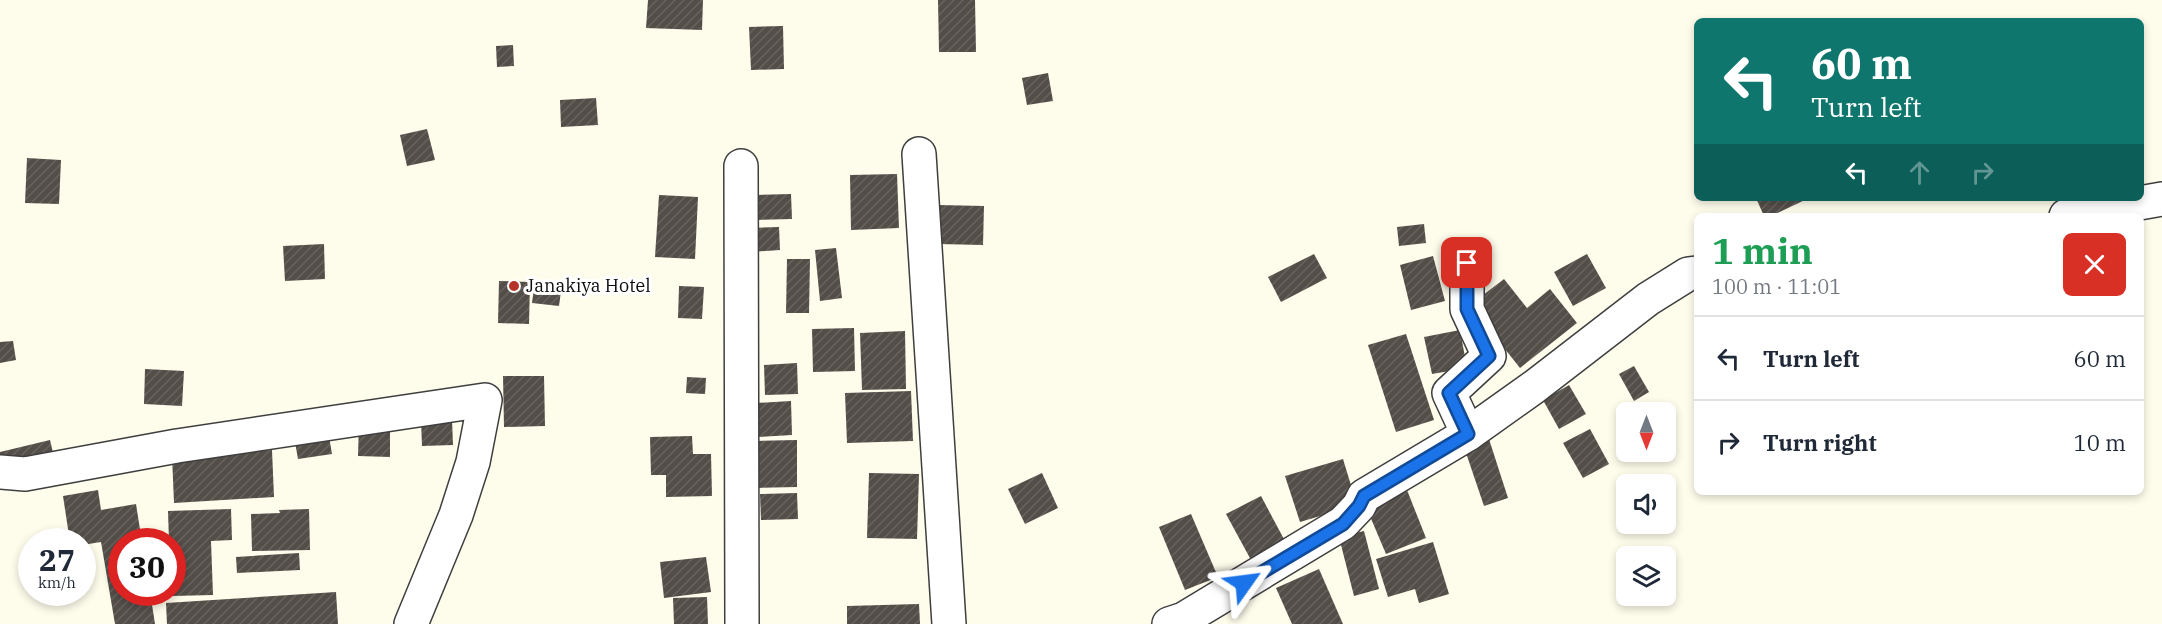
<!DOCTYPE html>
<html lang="en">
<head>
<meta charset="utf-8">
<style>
	:root { --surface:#fff; --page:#f2f2f3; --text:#1f2937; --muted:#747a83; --line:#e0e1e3 }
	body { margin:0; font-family:"IBM Plex Serif",serif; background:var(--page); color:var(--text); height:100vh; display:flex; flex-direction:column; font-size:22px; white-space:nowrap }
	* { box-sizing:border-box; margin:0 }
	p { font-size:20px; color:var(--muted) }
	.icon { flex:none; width:33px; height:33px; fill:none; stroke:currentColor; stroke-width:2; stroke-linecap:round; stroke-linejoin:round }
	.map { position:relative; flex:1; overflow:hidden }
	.details { position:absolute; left:1694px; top:213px; width:450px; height:282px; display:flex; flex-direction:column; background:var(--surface); border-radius:9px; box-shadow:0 3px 9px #0003 }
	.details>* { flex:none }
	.banner { position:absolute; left:1694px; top:18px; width:450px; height:183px; border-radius:9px; box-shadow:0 3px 9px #0003; background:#0f766e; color:#fff; overflow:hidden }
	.needle { width:39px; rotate:180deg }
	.controls { position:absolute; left:1616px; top:402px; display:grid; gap:12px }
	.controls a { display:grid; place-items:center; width:60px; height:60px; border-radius:9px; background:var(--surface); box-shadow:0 3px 9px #0003; font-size:30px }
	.speed { position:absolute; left:18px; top:528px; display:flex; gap:12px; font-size:30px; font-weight:700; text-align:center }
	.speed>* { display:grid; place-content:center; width:78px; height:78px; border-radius:50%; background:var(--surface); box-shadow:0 3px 9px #0003; line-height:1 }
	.speed small { font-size:15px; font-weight:400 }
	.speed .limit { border:9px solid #d22; background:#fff; color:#111 }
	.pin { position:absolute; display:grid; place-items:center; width:51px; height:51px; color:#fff; margin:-26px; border-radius:12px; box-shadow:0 3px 9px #0006 }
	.me { position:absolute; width:66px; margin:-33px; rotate:59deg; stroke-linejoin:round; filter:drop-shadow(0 0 4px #0008) }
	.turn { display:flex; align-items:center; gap:21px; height:126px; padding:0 18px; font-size:27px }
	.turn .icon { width:78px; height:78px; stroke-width:2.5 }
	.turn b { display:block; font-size:42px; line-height:51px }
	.lanes { display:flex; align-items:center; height:57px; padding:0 18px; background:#0003; justify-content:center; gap:30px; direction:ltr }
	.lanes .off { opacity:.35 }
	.round { display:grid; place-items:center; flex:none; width:63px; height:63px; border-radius:9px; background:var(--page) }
	.headline { display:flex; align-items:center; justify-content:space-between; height:102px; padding:0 18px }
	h1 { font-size:36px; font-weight:700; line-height:45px; color:#1e9e55 }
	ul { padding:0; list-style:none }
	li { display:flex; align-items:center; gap:18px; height:84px; padding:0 18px; border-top:2px solid var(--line) }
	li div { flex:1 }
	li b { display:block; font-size:22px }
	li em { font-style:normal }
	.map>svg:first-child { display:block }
	.building { fill:url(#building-hatch) }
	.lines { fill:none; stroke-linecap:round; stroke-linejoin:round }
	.minor-casing { stroke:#3f3f3f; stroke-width:36 }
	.minor { stroke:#fff; stroke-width:33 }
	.route-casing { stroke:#114b97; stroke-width:15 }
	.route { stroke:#1a73e8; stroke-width:10 }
	.poi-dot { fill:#b5332b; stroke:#fff; stroke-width:2 }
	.labels { text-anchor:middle; stroke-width:6; stroke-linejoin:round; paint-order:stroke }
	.poi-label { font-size:18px; fill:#0c0c0c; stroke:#fff; text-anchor:start }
</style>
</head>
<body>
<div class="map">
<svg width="2162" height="624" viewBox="0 0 2162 624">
	<defs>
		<pattern id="building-hatch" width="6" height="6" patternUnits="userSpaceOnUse" patternTransform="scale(1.5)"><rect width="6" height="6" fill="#544e49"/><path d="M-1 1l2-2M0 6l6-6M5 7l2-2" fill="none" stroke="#68635f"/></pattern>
	</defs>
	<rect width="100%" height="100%" fill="#fefceb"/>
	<g class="building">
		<path d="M648,0H703L702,30L646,28Z"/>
		<path d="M938,0H975L976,52H939Z"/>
		<path d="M783,26L784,69L751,70L749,27Z"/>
		<path d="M513,45L514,66L497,67L496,46Z"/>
		<path d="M1048,73L1053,101L1027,105L1022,78Z"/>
		<path d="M596,98L598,125L561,127L560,100Z"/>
		<path d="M427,129L435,160L407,166L400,135Z"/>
		<path d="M27,158L61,160L59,204L25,203Z"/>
		<path d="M897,174L899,228L851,230L850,175Z"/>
		<path d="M791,194L792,219L756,220L755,195Z"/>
		<path d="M659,195L698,197L695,259L655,257Z"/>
		<path d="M1756,198H1809L1771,216H1764Z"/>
		<path d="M939,205L984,206L983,245L938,244Z"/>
		<path d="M1424,224L1426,243L1399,246L1397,227Z"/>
		<path d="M779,227L780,250L751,252L749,228Z"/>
		<path d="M324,244L325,279L285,281L283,246Z"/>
		<path d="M836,248L842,298L820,301L815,250Z"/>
		<path d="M1314,254L1327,278L1281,302L1268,277Z"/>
		<path d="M1587,254L1606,288L1573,306L1554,272Z"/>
		<path d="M1433,256L1445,301L1411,310L1400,265Z"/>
		<path d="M787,259H810L809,313H786Z"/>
		<path d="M1504,279L1527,308L1550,289L1577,323L1520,368L1470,305Z"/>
		<path d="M499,281L530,282L529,324L498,323Z"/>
		<path d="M679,286L704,287L702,319L678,318Z"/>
		<path d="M534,288L561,291L559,306L532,303Z"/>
		<path d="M854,328L855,371L813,372L812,329Z"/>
		<path d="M1460,330L1467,368L1432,374L1424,337Z"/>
		<path d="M905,331L906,389L862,390L860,333Z"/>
		<path d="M1406,334L1434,420L1396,432L1368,345Z"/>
		<path d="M13,341L16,360L0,363V342Z"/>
		<path d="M797,363L798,394L765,395L764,365Z"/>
		<path d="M1634,366L1649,392L1634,401L1619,374Z"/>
		<path d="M145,369L184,371L182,406L144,404Z"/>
		<path d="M503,376H544L545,426L504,427Z"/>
		<path d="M687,377L706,378L705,394L686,393Z"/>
		<path d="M1569,385L1586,414L1559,429L1543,400Z"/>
		<path d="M911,391L913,441L847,443L845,393Z"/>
		<path d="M791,401L792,435L758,437L756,403Z"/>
		<path d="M452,419L453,445L422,446L421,420Z"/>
		<path d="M359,421L390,422V457L358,456Z"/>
		<path d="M327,425L332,454L298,459L293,431Z"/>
		<path d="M1590,429L1609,464L1583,478L1563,443Z"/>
		<path d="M692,436L693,454H711L712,496L666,497V475H651L650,437Z"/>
		<path d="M1488,436L1508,498L1484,506L1463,444Z"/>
		<path d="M50,440L54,457L0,471V452Z"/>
		<path d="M797,440V487L755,488V441Z"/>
		<path d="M272,450L274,497L174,503L172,456Z"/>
		<path d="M1343,459L1357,505L1300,522L1285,476Z"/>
		<path d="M869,473L919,474L917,539L867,538Z"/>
		<path d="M1042,473L1058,508L1025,524L1008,489Z"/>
		<path d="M1405,485L1426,538L1386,554L1364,502Z"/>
		<path d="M98,490L101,510L136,504L142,542H122V592H150L155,624H115L101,542L82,545V542H70L63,496Z"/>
		<path d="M797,493L798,519L761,520L760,494Z"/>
		<path d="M1261,496L1285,541L1251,560L1226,514Z"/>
		<path d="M231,509L232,540L211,541L213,595L172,596V542H169L168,511Z"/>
		<path d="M309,509L310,550L252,551L251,514L280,513L279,510Z"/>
		<path d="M1191,514L1218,577L1185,590L1159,527Z"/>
		<path d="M1364,531L1379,589L1354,596L1339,537Z"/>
		<path d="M1433,542L1449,594L1419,603L1415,589L1388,597L1376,559Z"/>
		<path d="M299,553L300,570L237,573L236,557Z"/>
		<path d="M706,557L711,592L664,598L660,562Z"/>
		<path d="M1319,569L1343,624H1292L1276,588Z"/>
		<path d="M336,592L338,624H167L166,603Z"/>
		<path d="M707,597L708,624H674L673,598Z"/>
		<path d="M919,604L920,624H847V606Z"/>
	</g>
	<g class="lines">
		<g class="minor-casing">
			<g id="minor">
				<path d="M919,154L949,624"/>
				<path d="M741,166L742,624"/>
				<path d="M2066,216L2162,199"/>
				<path d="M1467,263V309L1489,356L1449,393L1468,434"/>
				<path d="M0,472L25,474L177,446L485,400L473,462L456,515L411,624"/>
				<path d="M1169,624L1184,619L1343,523L1359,506L1364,496L1468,434L1534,387L1648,299L1688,274L1696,273"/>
			</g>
		</g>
		<use href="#minor" class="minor"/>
	</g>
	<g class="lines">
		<g class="route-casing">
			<path id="route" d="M1244,583L1343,524L1359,506L1364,496L1468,434L1449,393L1489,356L1467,309V263"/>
		</g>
		<use href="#route" class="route"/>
	</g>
	<circle class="poi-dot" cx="514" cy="286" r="6"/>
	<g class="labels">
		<g class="poi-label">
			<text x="526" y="292">Janakiya Hotel</text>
		</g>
	</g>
</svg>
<div class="controls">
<a><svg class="needle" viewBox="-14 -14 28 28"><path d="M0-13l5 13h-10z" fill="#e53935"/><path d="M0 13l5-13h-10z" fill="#747a83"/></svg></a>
<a><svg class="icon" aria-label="sound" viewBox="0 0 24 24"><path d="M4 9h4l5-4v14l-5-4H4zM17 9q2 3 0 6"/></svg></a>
<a><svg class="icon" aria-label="layers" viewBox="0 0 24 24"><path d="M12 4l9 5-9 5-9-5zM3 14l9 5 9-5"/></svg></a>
</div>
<div class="speed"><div>27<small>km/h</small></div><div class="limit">30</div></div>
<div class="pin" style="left:1467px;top:263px;background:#d93025"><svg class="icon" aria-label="arrive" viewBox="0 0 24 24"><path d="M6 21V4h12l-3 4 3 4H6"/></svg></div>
<svg class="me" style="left:1244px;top:583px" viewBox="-20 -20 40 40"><path d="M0-17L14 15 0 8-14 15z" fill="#1a73e8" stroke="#fff" stroke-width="4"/></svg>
<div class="banner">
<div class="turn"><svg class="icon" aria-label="left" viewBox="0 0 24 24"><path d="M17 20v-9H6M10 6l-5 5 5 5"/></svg><div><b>60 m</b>Turn left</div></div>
<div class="lanes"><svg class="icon" aria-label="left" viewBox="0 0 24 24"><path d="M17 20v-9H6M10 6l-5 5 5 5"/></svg><svg class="icon off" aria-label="ahead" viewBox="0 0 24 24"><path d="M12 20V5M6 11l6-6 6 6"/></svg><svg class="icon off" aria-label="right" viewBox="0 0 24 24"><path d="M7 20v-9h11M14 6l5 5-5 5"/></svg></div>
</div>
<section class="details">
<div class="headline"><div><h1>1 min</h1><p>100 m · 11:01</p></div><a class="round" style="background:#d93025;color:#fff"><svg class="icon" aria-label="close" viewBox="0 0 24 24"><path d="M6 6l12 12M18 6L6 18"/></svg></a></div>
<ul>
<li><svg class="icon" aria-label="left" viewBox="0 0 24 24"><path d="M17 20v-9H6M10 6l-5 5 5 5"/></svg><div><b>Turn left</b></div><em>60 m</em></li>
<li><svg class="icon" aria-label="right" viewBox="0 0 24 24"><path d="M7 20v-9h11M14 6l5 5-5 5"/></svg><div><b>Turn right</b></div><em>10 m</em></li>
</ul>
</section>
</div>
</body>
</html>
